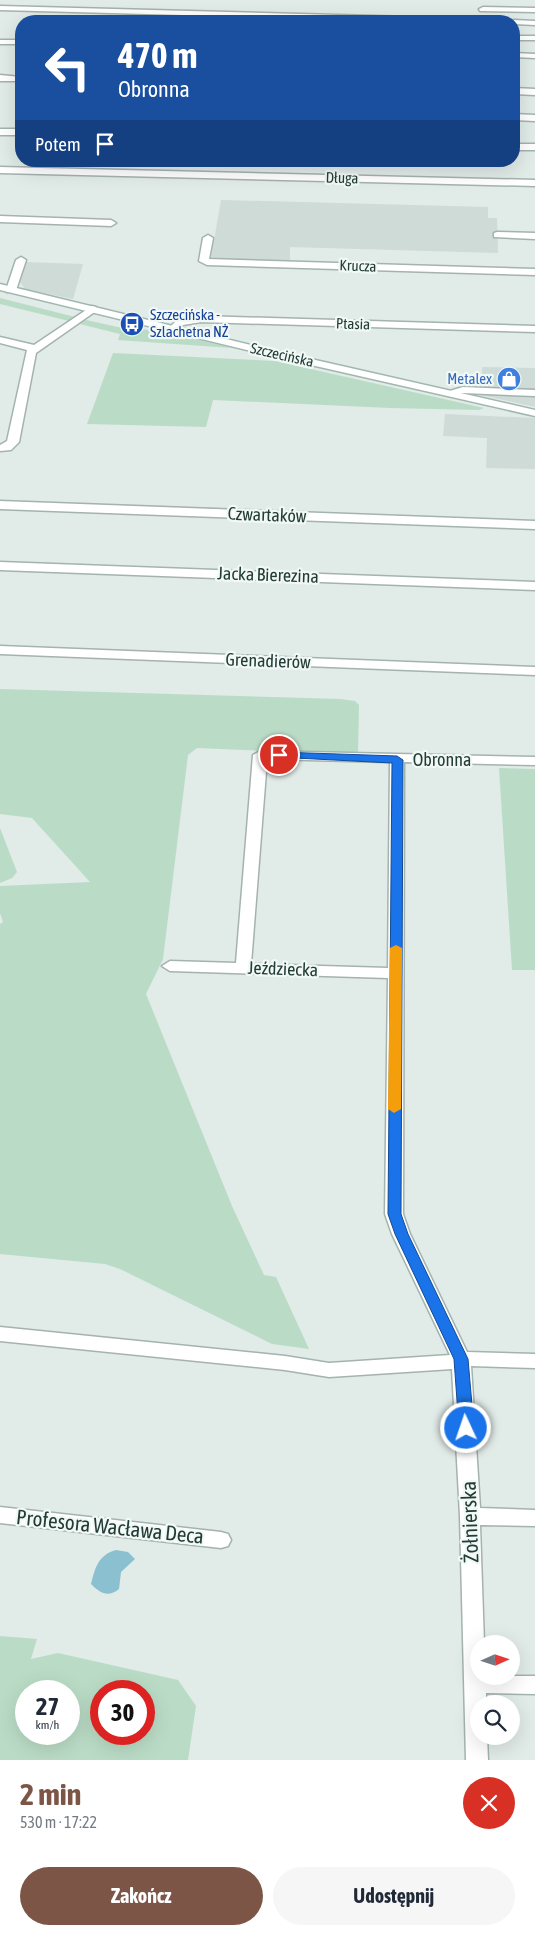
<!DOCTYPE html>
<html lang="pl">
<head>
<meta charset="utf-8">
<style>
	:root { --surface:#fff; --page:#f6f6f7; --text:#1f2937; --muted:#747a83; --accent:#7d5547 }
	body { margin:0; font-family:"Asap Condensed",sans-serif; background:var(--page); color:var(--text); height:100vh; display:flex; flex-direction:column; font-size:19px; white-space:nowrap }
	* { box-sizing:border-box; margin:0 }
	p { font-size:16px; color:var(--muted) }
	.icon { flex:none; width:28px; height:28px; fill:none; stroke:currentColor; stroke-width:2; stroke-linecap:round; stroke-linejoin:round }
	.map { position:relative; height:1760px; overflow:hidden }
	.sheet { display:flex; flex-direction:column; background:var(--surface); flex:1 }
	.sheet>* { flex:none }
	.top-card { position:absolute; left:15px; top:15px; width:505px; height:152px; border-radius:20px; box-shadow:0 5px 20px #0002; background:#1a4fa0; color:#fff; overflow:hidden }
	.needle { width:32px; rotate:87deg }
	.buttons { position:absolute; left:470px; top:1635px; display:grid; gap:10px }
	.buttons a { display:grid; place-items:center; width:50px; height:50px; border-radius:50%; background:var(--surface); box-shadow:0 5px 20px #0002; font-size:25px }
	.speed { position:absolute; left:15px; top:1680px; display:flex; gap:10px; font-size:25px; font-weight:700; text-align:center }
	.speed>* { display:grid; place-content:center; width:65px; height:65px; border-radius:50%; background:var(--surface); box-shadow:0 5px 20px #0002; line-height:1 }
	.speed small { font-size:12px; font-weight:400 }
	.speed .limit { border:8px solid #d22; background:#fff; color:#111 }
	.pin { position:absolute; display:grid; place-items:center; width:42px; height:42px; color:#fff; margin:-21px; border:2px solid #fff; border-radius:50%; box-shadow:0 1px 5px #0007 }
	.me { position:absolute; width:55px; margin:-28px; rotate:357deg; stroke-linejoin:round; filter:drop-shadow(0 0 4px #0008) }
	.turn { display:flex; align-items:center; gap:18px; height:105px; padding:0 20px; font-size:22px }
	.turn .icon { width:65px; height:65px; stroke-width:2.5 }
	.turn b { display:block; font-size:35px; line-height:42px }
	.then { display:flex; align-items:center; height:48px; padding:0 20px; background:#0003; gap:10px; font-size:19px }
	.round { display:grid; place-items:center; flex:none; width:52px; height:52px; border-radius:26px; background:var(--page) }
	.headline { display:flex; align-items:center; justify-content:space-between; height:85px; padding:0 20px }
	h1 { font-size:30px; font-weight:700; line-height:38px; color:var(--accent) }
	.button { display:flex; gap:10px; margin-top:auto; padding:10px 20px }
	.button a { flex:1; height:58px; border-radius:30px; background:var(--accent); color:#fff; font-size:20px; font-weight:700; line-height:58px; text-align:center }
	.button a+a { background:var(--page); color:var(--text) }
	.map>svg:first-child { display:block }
	.built { fill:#cfdbd6 }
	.green { fill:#badcc6; fill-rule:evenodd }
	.water { fill:#8ac0cf }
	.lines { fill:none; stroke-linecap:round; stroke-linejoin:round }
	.minor-casing { stroke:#a4b3ae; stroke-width:3 }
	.secondary-casing { stroke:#a0b7b0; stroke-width:3 }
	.minor { fill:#fff; fill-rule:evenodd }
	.secondary { fill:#fff; fill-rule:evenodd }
	.route { fill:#1a73e8; stroke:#114b97 }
	.slow { fill:#f59e0b }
	.labels { text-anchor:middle; stroke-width:4.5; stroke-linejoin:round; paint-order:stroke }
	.far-street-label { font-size:15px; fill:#223c36; stroke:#f1f8f5 }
	.far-transit-label { font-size:15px; fill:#164399; stroke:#f1f8f5; text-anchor:start }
	.far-shop-label { font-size:15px; fill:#366cbe; stroke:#f1f8f5; text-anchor:end }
	.street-label { font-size:18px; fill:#223c36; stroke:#f1f8f5 }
	.near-street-label { font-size:21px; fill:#223c36; stroke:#f1f8f5 }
</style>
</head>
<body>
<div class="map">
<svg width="535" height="1760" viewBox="0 0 535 1760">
	<rect width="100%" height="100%" fill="#e1ebe7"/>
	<g class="built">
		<path d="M221,200L488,207V218H497L498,253L290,247V260H216L211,258Z"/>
		<path d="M26,262L83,264L73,299L25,289L20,282Z"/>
		<path d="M482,367L535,368V391L482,389Z"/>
		<path d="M481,392L535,394V407L481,395Z"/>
		<path d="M445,414L535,418V469L486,468L487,438L443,436Z"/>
	</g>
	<g class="green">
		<path d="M0,298L75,317L69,321L0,304Z"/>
		<path d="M86,320L127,329L158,330L232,348L118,340L120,334L80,324Z"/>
		<path d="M113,353L275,361L484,408L479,410L390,408L213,400L206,427L87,424Z"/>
		<path d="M0,689L340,699L355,701L359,705L358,755L197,748L188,755L163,959L146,994L232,1206L264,1275L276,1277L309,1349L272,1344L120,1269L105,1264L0,1254V924L3,922L0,913V886L90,882L32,818L0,814Z"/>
		<path d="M499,768L535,769V970H512Z"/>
		<path d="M0,828L17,872L12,878L0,883Z"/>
		<path d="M0,1636L37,1639L31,1659L58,1653L178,1680L196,1706L188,1760H0ZM26,1691H69V1734H26ZM101,1691H144V1734H101Z"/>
	</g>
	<path class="water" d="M116,1550L128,1552L135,1559L121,1572L119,1589C108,1598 100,1593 91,1584C95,1568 98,1555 116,1550Z"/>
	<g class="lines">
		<g class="minor-casing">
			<g id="minor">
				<path d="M0,6L486,19L490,21H406L0,10Z"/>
				<path d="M483,7L535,8V12L480,11L479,9Z"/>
				<path d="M514,20L535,21V25L514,24V21H511Z"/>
				<rect x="514" y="36" width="21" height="4"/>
				<rect x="0" y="40" width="21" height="4"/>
				<path d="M514,53L535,54V58L514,57Z"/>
				<path d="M0,75L21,77V81H0Z"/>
				<path d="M514,88L535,89V95L514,94Z"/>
				<path d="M514,114L535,115V121L514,120Z"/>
				<rect x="0" y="129" width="21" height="6"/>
				<rect x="514" y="144" width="21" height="6"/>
				<path d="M0,167L535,180V186L0,173Z"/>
				<path d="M0,216L111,220L116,223L111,226L0,222Z"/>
				<path d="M497,232L535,233V239L494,237V233Z"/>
				<path d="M208,235L213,238L209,259L535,269V275L207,265L199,261L203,238Z"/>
				<path d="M21,257L26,260L16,290L7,292L6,290L16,260Z"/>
				<path d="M92,306L96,307V311L36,353L19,442L11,450L0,451V445L7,441L27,350L0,343V337L34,345Z"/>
				<path d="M201,316L535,326V332L201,322L183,325L173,332L168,329L176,321Z"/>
				<path d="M463,387L535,390V396L463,393L449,396L443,393Z"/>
				<path d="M0,501L535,521V529L0,509Z"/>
				<path d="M0,562L535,582V590L0,570Z"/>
				<path d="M0,646L535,667V675L0,654Z"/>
				<path d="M260,751L535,757V765L404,762L403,1214L410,1234L467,1352L535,1354V1368L471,1366L480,1508L535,1510V1526L480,1525L484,1644H479V1676H535V1694L486,1693V1704H479V1736H487L488,1760H466L460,1516L452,1369L329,1377L285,1370L0,1341V1327L285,1356L329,1363L450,1355L392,1234L385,1214L388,978L170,971L162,966L170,961L236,963L253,755ZM267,759L390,762L388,968L251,964Z"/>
				<path d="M0,1507L221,1532L228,1534L231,1540L228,1546L221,1548L0,1523Z"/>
			</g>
		</g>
		<g class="secondary-casing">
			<path id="secondary" d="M0,284L267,349L535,410V416L267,355L0,290Z"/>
		</g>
		<use href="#minor" class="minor"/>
		<use href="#secondary" class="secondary"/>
	</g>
	<path class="route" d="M279,752L397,756L403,760L401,1214L408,1234L468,1359L474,1428L472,1432H461L459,1428L454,1359L395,1234L388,1214L392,763L276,757L274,755Z"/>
	<path class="slow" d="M396,945L402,948L401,1109L394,1113L388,1109L390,948Z"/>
	<defs>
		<g id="bus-disc" transform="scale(1.25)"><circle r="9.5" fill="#1a4fb4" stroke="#f1f8f5"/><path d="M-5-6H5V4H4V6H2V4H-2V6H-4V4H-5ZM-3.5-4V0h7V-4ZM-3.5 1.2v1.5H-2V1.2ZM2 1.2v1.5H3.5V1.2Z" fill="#fff"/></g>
		<g id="shop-disc" transform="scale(1.25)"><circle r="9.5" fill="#3f7fe0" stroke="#f1f8f5"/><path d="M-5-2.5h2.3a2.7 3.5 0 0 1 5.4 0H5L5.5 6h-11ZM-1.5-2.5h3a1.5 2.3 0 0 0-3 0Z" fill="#fff"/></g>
	</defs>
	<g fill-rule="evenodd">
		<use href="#bus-disc" x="132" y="324"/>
		<use href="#shop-disc" x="509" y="379"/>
	</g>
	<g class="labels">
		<g class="far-street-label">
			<text transform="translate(342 178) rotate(2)" y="5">Długa</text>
			<text transform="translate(358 266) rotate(2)" y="5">Krucza</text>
			<text transform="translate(353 324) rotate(2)" y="5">Ptasia</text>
			<text transform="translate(282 355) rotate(13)" y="5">Szczecińska</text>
		</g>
		<g class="far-transit-label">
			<text x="150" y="320">Szczecińska -<tspan x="150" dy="17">Szlachetna NŻ</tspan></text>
		</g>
		<g class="far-shop-label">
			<text x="492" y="384">Metalex</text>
		</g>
		<g class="street-label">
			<text transform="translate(267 515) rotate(2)" y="6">Czwartaków</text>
			<text transform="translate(268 575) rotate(2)" y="6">Jacka Bierezina</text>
			<text transform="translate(268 661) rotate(2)" y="6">Grenadierów</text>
			<text x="442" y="766">Obronna</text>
			<text transform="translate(283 969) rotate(2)" y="6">Jeździecka</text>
		</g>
		<g class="near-street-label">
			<text transform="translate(470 1522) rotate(-92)" y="7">Żołnierska</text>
			<text transform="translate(110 1527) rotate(6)" y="7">Profesora Wacława Deca</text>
		</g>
	</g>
</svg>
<div class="buttons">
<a><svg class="needle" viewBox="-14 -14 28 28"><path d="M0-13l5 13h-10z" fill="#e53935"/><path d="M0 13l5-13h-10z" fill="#747a83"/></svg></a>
<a><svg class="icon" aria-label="search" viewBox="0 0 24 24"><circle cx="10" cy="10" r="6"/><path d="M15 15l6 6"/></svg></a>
</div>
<div class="speed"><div>27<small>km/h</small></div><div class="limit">30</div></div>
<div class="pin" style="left:279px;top:755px;background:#d93025"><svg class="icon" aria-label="arrive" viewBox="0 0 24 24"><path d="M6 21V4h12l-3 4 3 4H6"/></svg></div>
<svg class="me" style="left:466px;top:1428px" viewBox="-20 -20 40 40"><circle r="17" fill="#1a73e8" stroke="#fff" stroke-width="3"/><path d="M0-11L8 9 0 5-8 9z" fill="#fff"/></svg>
<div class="top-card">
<div class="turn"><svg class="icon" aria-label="left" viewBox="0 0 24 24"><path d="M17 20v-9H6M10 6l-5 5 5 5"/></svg><div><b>470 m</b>Obronna</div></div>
<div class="then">Potem<svg class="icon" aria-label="arrive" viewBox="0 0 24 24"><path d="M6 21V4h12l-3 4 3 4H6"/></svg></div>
</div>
</div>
<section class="sheet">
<div class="headline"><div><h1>2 min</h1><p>530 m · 17:22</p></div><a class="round" style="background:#d93025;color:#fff"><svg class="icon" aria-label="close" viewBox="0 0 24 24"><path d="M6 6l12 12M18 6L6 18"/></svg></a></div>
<div class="button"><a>Zakończ</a><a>Udostępnij</a></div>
</section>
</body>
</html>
